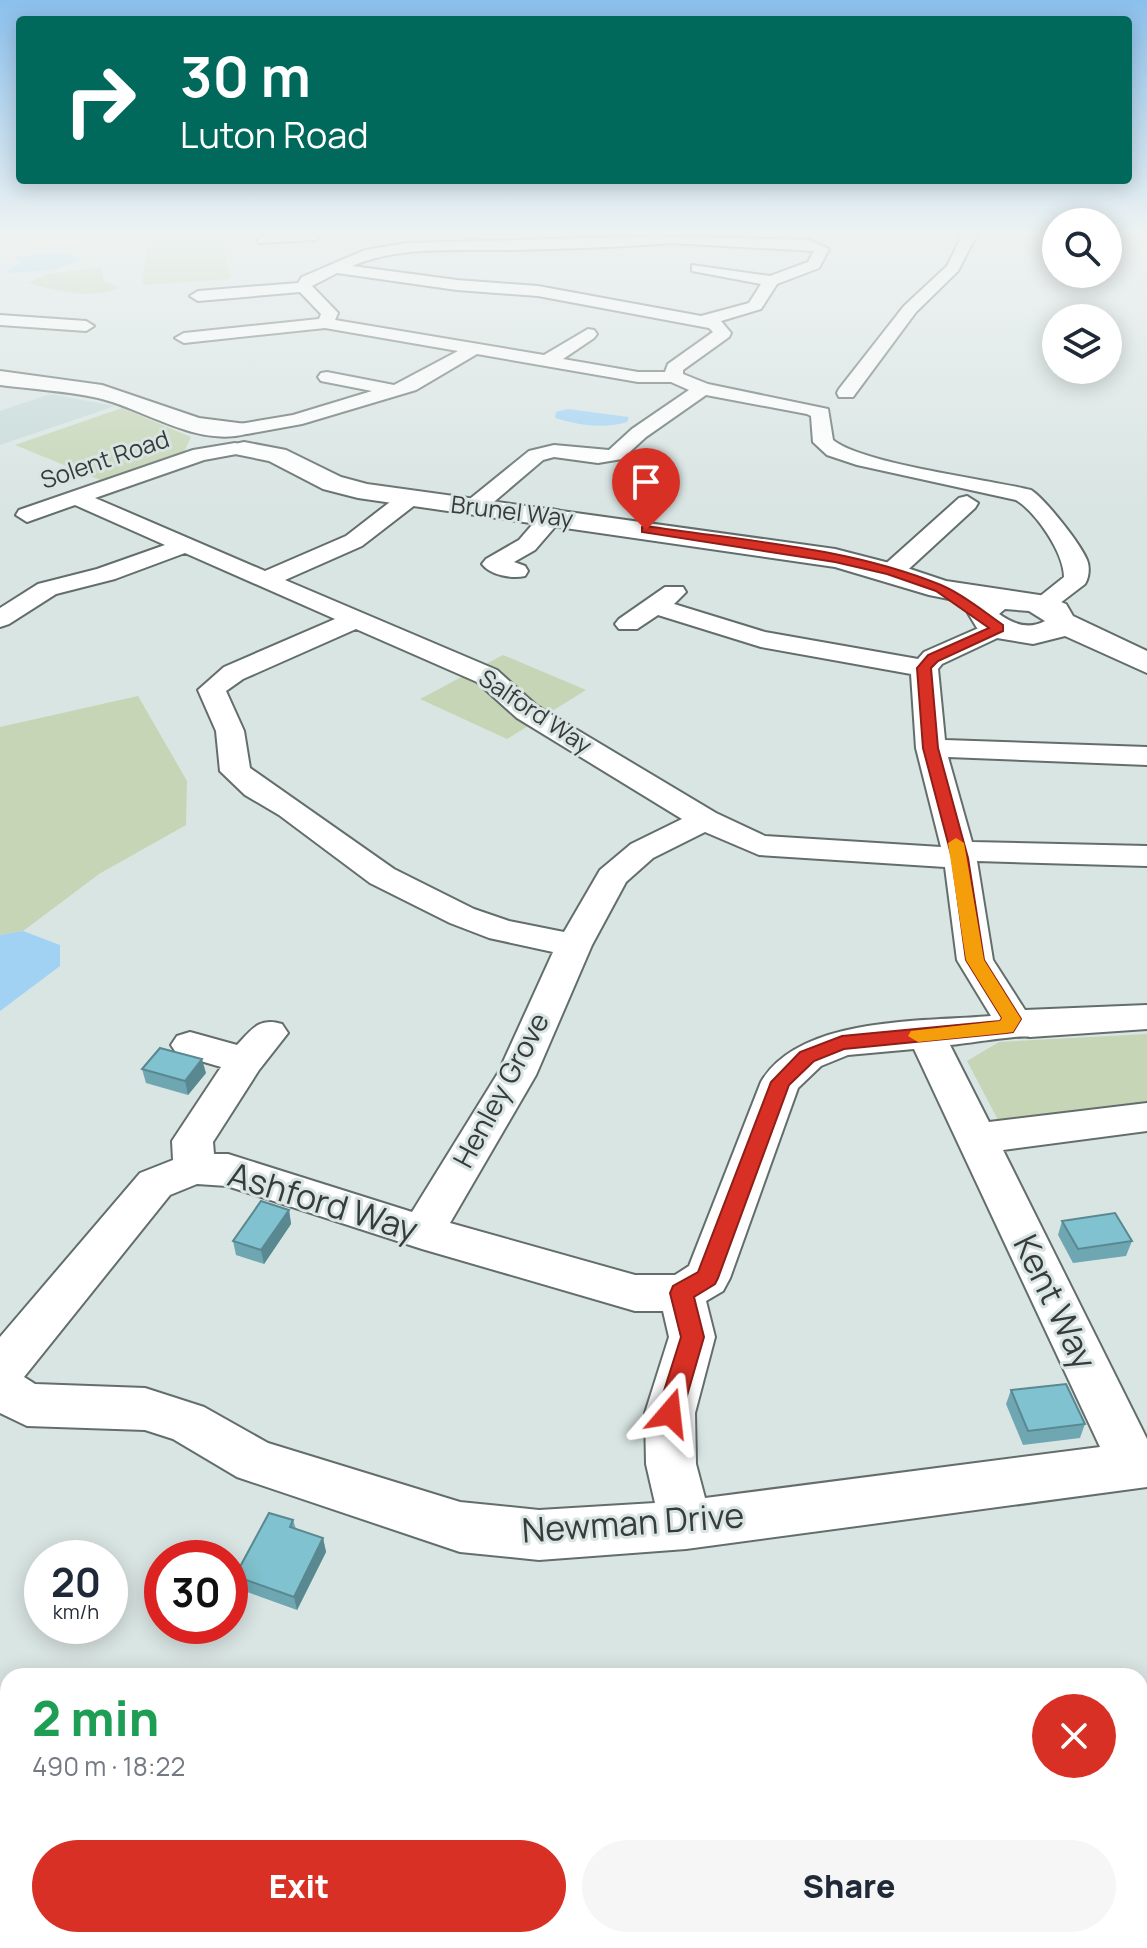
<!DOCTYPE html>
<html lang="en">
<head>
<meta charset="utf-8">
<style>
	:root { --surface:#fff; --page:#f6f6f7; --text:#1f2937; --muted:#747a83; --accent:#d93025 }
	body { margin:0; font-family:Manrope,sans-serif; background:var(--page); color:var(--text); height:100vh; display:flex; flex-direction:column; font-size:30px; white-space:nowrap }
	* { box-sizing:border-box; margin:0 }
	p { font-size:26px; color:var(--muted) }
	.icon { flex:none; width:44px; height:44px; fill:none; stroke:currentColor; stroke-width:2; stroke-linecap:round; stroke-linejoin:round }
	.map { position:relative; flex:1; overflow:hidden }
	.details { position:absolute; left:0px; top:1668px; width:1148px; height:280px; display:flex; flex-direction:column; background:var(--surface); border-radius:24px 24px 0 0; box-shadow:0 4px 20px #0003 }
	.details>* { flex:none }
	.hud { position:absolute; left:16px; top:16px; width:1116px; height:168px; border-radius:8px; box-shadow:0 4px 20px #0003; background:#00695c; color:#fff; overflow:hidden }
	.tools { position:absolute; left:1042px; top:208px; display:grid; gap:16px }
	.tools a { display:grid; place-items:center; width:80px; height:80px; border-radius:50%; background:var(--surface); box-shadow:0 4px 20px #0003; font-size:40px }
	.speed { position:absolute; left:24px; top:1540px; display:flex; gap:16px; font-size:40px; font-weight:700; text-align:center }
	.speed>* { display:grid; place-content:center; width:104px; height:104px; border-radius:50%; background:var(--surface); box-shadow:0 4px 20px #0003; line-height:1 }
	.speed small { font-size:20px; font-weight:400 }
	.speed .limit { border:12px solid #d22; background:#fff; color:#111 }
	.pin { position:absolute; display:grid; place-items:center; width:68px; height:68px; color:#fff; margin:-82px -34px; border-radius:50% 50% 50% 0; rotate:-45deg; box-shadow:0 0 8px #0007 }
	.pin .icon { rotate:45deg }
	.me { position:absolute; width:88px; margin:-44px; rotate:17deg; stroke-linejoin:round; filter:drop-shadow(0 0 6px #0008) }
	.turn { display:flex; align-items:center; gap:28px; height:168px; padding:0 32px; font-size:36px }
	.turn .icon { width:104px; height:104px; stroke-width:2.5 }
	.turn b { display:block; font-size:56px; line-height:68px }
	.round { display:grid; place-items:center; flex:none; width:84px; height:84px; border-radius:42px; background:var(--page) }
	.headline { display:flex; align-items:center; justify-content:space-between; height:136px; padding:0 32px }
	h1 { font-size:48px; font-weight:800; line-height:60px; color:#1e9e55 }
	.cta { display:flex; gap:16px; margin-top:auto; padding:16px 32px }
	.cta a { flex:1; height:92px; border-radius:48px; background:var(--accent); color:#fff; font-size:32px; font-weight:800; line-height:92px; text-align:center }
	.cta a+a { background:var(--page); color:var(--text) }
	.map>svg:first-child { display:block }
	.built { fill:#c5dad7 }
	.green { fill:#c5d5b5 }
	.water { fill:#a1d2f4 }
	.lines { fill:none; stroke-linecap:round; stroke-linejoin:round }
	.minor-casing { stroke:#636e6c; stroke-width:4 }
	.tertiary-casing { stroke:#636e6c; stroke-width:4 }
	.minor { fill:#fff; fill-rule:evenodd }
	.tertiary { fill:#fff; fill-rule:evenodd }
	.wall { fill:#6ea7b2 }
	.shaded-wall { fill:#5a8891 }
	.building { fill:#80c2cf; stroke:#5a8891; stroke-width:2 }
	.route { fill:#d93025; stroke:#8d1f18; stroke-width:2 }
	.slow { fill:#f59e0b }
	.labels { text-anchor:middle; stroke-width:6; stroke-linejoin:round; paint-order:stroke }
	.far-street-label { font-size:24px; fill:#373b3b; stroke:#d9e5e3 }
	.street-label { font-size:28px; fill:#373b3b; stroke:#d9e5e3 }
	.near-street-label { font-size:34px; fill:#373b3b; stroke:#d9e5e3 }
</style>
</head>
<body>
<div class="map">
<svg width="1147" height="1948" viewBox="0 0 1147 1948">
	<rect width="100%" height="100%" fill="#d9e5e3"/>
	<path class="built" d="M50,394L115,406L0,445V411Z"/>
	<g class="green">
		<path d="M137,236H221L231,279L142,285L148,244Z"/>
		<path d="M102,267L103,281L121,288C89,299 60,292 28,283L49,274Z"/>
		<path d="M122,408L191,437L183,454L103,481L15,445Z"/>
		<path d="M503,655L586,690L507,739L420,699Z"/>
		<path d="M138,696L187,781L186,825L99,874L23,931L0,935V727Z"/>
		<path d="M1147,1034V1105L998,1120L967,1061L999,1042Z"/>
	</g>
	<g class="water">
		<path d="M44,253L71,254L81,259L53,270L9,273L8,269L22,263L16,258Z"/>
		<path d="M568,409L629,417L627,422C604,429 577,425 555,418L556,412Z"/>
		<path d="M23,931L60,945V966L0,1011V935Z"/>
	</g>
	<g class="lines">
		<g class="minor-casing">
			<g id="minor">
				<path d="M264,236H321L314,240L259,243L257,240Z"/>
				<path d="M658,236L809,240L829,249L819,268L777,284L761,309L721,321L731,333L729,337L683,370V374L708,384L828,409L833,440C863,464 986,479 1031,490C1045,499 1080,543 1087,560C1090,567 1089,578 1085,584L1051,610H1033L1029,605L1064,577C1064,553 1036,512 1016,500L857,465L827,455L813,442L811,416L807,414L706,395L646,437L622,459L598,463L554,457L543,460L482,512L474,514L463,507L466,502L529,451L554,445L609,450L632,429L689,390L671,382H638L477,354L416,390L302,424L247,434L237,428L240,424L293,415L372,391L321,381L318,377L321,373L327,372L394,385L458,351L325,328L184,343L175,338L184,333L319,319L321,314L300,292L198,301L190,296L198,291L298,283L302,277L365,250L407,243ZM672,243L814,251L808,262L770,276L692,265V271L761,284L749,303L701,316L538,286L457,280L352,266C401,245 458,251 511,250C565,249 618,247 672,243ZM337,273L457,290L538,296L709,328L713,332L668,364L665,372H638L563,359L594,338L597,334L594,330L588,329L544,355L335,320L338,313L312,286Z"/>
				<path d="M962,236H976L958,271L916,312L853,397H839L837,393L839,389L904,306L947,266Z"/>
				<path d="M0,315L86,321L94,326L86,331L0,325Z"/>
				<path d="M235,443L242,445L245,449L242,453L204,460L95,498L265,571L346,536L399,495H415L418,500L415,505L362,546L285,580L497,670L537,706L716,813L765,836L941,847L916,748L911,674L761,647L658,615L637,629H619L615,624L619,619L665,587H683L686,592L674,604L765,632L918,659L924,652L990,623H1008L1012,628L1008,633L942,664L938,669L945,740L1147,747V765L948,757L972,842L1147,846V866L977,861L993,960L1025,1010L1147,1005V1029L1030,1037C1021,1034 965,1044 950,1045L989,1122L1147,1103V1131L1003,1150L1147,1439V1487L686,1549L539,1560L460,1552L237,1477L173,1439L145,1430L27,1426L0,1413V1337L140,1173L173,1160L172,1141L221,1067L177,1054L171,1045L177,1036L190,1032L237,1045C252,1029 259,1017 282,1024L288,1033L259,1070L213,1142L214,1154H228L412,1212L498,1073L553,952L489,938L450,923L370,883L279,815L245,795L220,771L216,731L198,690L224,667L335,619L185,553L115,579L56,594L9,624L0,627V608L38,584L97,569L165,545L75,505L27,522L16,515L19,510L193,450ZM356,629L477,682L517,718L682,819L631,844L600,870L564,932L509,921L474,909L394,869L250,768L244,731L226,691L243,679ZM705,832L759,855L945,867L957,960L991,1016C923,1022 800,1016 761,1082L689,1266L675,1275H635L450,1223L536,1075L592,945L626,882L653,858ZM914,1049L1100,1447L705,1498L696,1464L695,1413L715,1337L706,1301L723,1291L730,1278L798,1088L821,1066L848,1055ZM197,1184L227,1186L422,1249L635,1311H663L669,1337L645,1413L646,1464L655,1503L539,1510L460,1502L268,1443L204,1407L145,1388L35,1384L24,1377L170,1195Z"/>
				<path d="M967,496L978,503L975,508L900,577H882L879,572L882,567L959,498Z"/>
				<path d="M552,509L560,511L563,516L560,521L535,550L514,562L525,566L528,571L525,576C512,579 490,575 482,564L486,559L519,540L544,511Z"/>
				<path d="M1140,1920L1147,1937V1948H1087L1084,1940H1140Z"/>
				<path d="M63,1940H129L126,1948H60Z"/>
			</g>
		</g>
		<g class="tertiary-casing">
			<g id="tertiary">
				<path d="M0,371L102,385L199,418L246,424L249,429L246,434C196,447 145,409 98,398C66,391 32,389 0,385Z"/>
				<path d="M244,442L286,450L341,477L367,484L835,549L901,566L946,581L1046,596L1066,604L1073,616L1147,651V673L1065,636L1033,644L997,638L977,628L968,613L974,604L929,595L835,567L358,498L323,489L269,461L235,454L232,449L235,444ZM1005,609L1029,611L1045,621C1029,630 1013,624 999,614Z"/>
			</g>
		</g>
		<use href="#minor" class="minor"/>
		<use href="#tertiary" class="tertiary"/>
	</g>
	<g class="wall">
		<path d="M142,1069L206,1073L188,1095L146,1083Z"/>
		<path d="M289,1210L291,1224L264,1264L236,1255L233,1241Z"/>
		<path d="M1062,1221L1132,1241L1126,1256L1073,1263L1058,1235Z"/>
		<path d="M1011,1390L1085,1424L1080,1438L1023,1445L1006,1404Z"/>
		<path d="M293,1520L296,1529L323,1538L326,1552L297,1610L239,1589L235,1576Z"/>
	</g>
	<g class="shaded-wall">
		<path d="M202,1059L206,1073L188,1095L185,1081Z"/>
		<path d="M289,1210L291,1224L264,1264L261,1250Z"/>
		<path d="M323,1538L326,1552L297,1610L294,1597Z"/>
	</g>
	<g class="building">
		<path d="M160,1048L202,1059L185,1081L142,1069Z"/>
		<path d="M261,1201L289,1210L261,1250L233,1241Z"/>
		<path d="M1115,1213L1132,1241L1078,1249L1062,1221Z"/>
		<path d="M1066,1384L1085,1424L1028,1431L1011,1390Z"/>
		<path d="M269,1513L293,1520L290,1527L323,1538L294,1597L235,1576Z"/>
	</g>
	<linearGradient id="sky" x2="0" y2="1"><stop stop-color="#8bc0ed"/><stop offset="0.46" stop-color="#eef3f2"/><stop offset="1" stop-color="#eef3f2" stop-opacity="0"/></linearGradient>
	<rect width="1147" height="508" fill="url(#sky)"/>
	<path class="route" d="M646,526C744,541 849,547 941,585C963,594 984,612 1003,625V631L938,661L931,668L938,748L968,858L984,960L1021,1019L1013,1032L1006,1033L844,1049L814,1061L789,1085L718,1278L715,1284L694,1297L704,1337L682,1413L678,1421L670,1424L661,1421L657,1413L681,1337L670,1293L673,1286L698,1272L771,1082L800,1052L842,1036L1000,1021L1002,1018L966,960L952,858L923,748L917,668L928,655L989,628L936,591L887,574L835,562L642,532V527Z"/>
	<path class="slow" d="M956,838L964,843L984,960L1021,1019L1013,1032L1006,1033L918,1042L908,1036L911,1031L1000,1021L1002,1018L966,960L948,843Z"/>
	<g class="labels">
		<g class="far-street-label">
			<text transform="translate(105 460) rotate(-19)" y="8">Solent Road</text>
			<text transform="translate(512 512) rotate(7)" y="8">Brunel Way</text>
			<text transform="translate(535 712) rotate(34)" y="8">Salford Way</text>
		</g>
		<g class="street-label">
			<text transform="translate(501 1090) rotate(-62)" y="10">Henley Grove</text>
		</g>
		<g class="near-street-label">
			<text transform="translate(323 1202) rotate(17)" y="12">Ashford Way</text>
			<text transform="translate(1055 1302) rotate(64)" y="12">Kent Way</text>
			<text transform="translate(633 1523) rotate(-4)" y="12">Newman Drive</text>
		</g>
	</g>
</svg>
<div class="tools">
<a><svg class="icon" aria-label="search" viewBox="0 0 24 24"><circle cx="10" cy="10" r="6"/><path d="M15 15l6 6"/></svg></a>
<a><svg class="icon" aria-label="layers" viewBox="0 0 24 24"><path d="M12 4l9 5-9 5-9-5zM3 14l9 5 9-5"/></svg></a>
</div>
<div class="speed"><div>20<small>km/h</small></div><div class="limit">30</div></div>
<div class="pin" style="left:646px;top:530px;background:#d93025"><svg class="icon" aria-label="arrive" viewBox="0 0 24 24"><path d="M6 21V4h12l-3 4 3 4H6"/></svg></div>
<svg class="me" style="left:670px;top:1413px" viewBox="-20 -20 40 40"><path d="M0-17L14 15 0 8-14 15z" fill="#d93025" stroke="#fff" stroke-width="4"/></svg>
<div class="hud">
<div class="turn"><svg class="icon" aria-label="right" viewBox="0 0 24 24"><path d="M7 20v-9h11M14 6l5 5-5 5"/></svg><div><b>30 m</b>Luton Road</div></div>
</div>
<section class="details">
<div class="headline"><div><h1>2 min</h1><p>490 m · 18:22</p></div><a class="round" style="background:#d93025;color:#fff"><svg class="icon" aria-label="close" viewBox="0 0 24 24"><path d="M6 6l12 12M18 6L6 18"/></svg></a></div>
<div class="cta"><a>Exit</a><a>Share</a></div>
</section>
</div>
</body>
</html>
